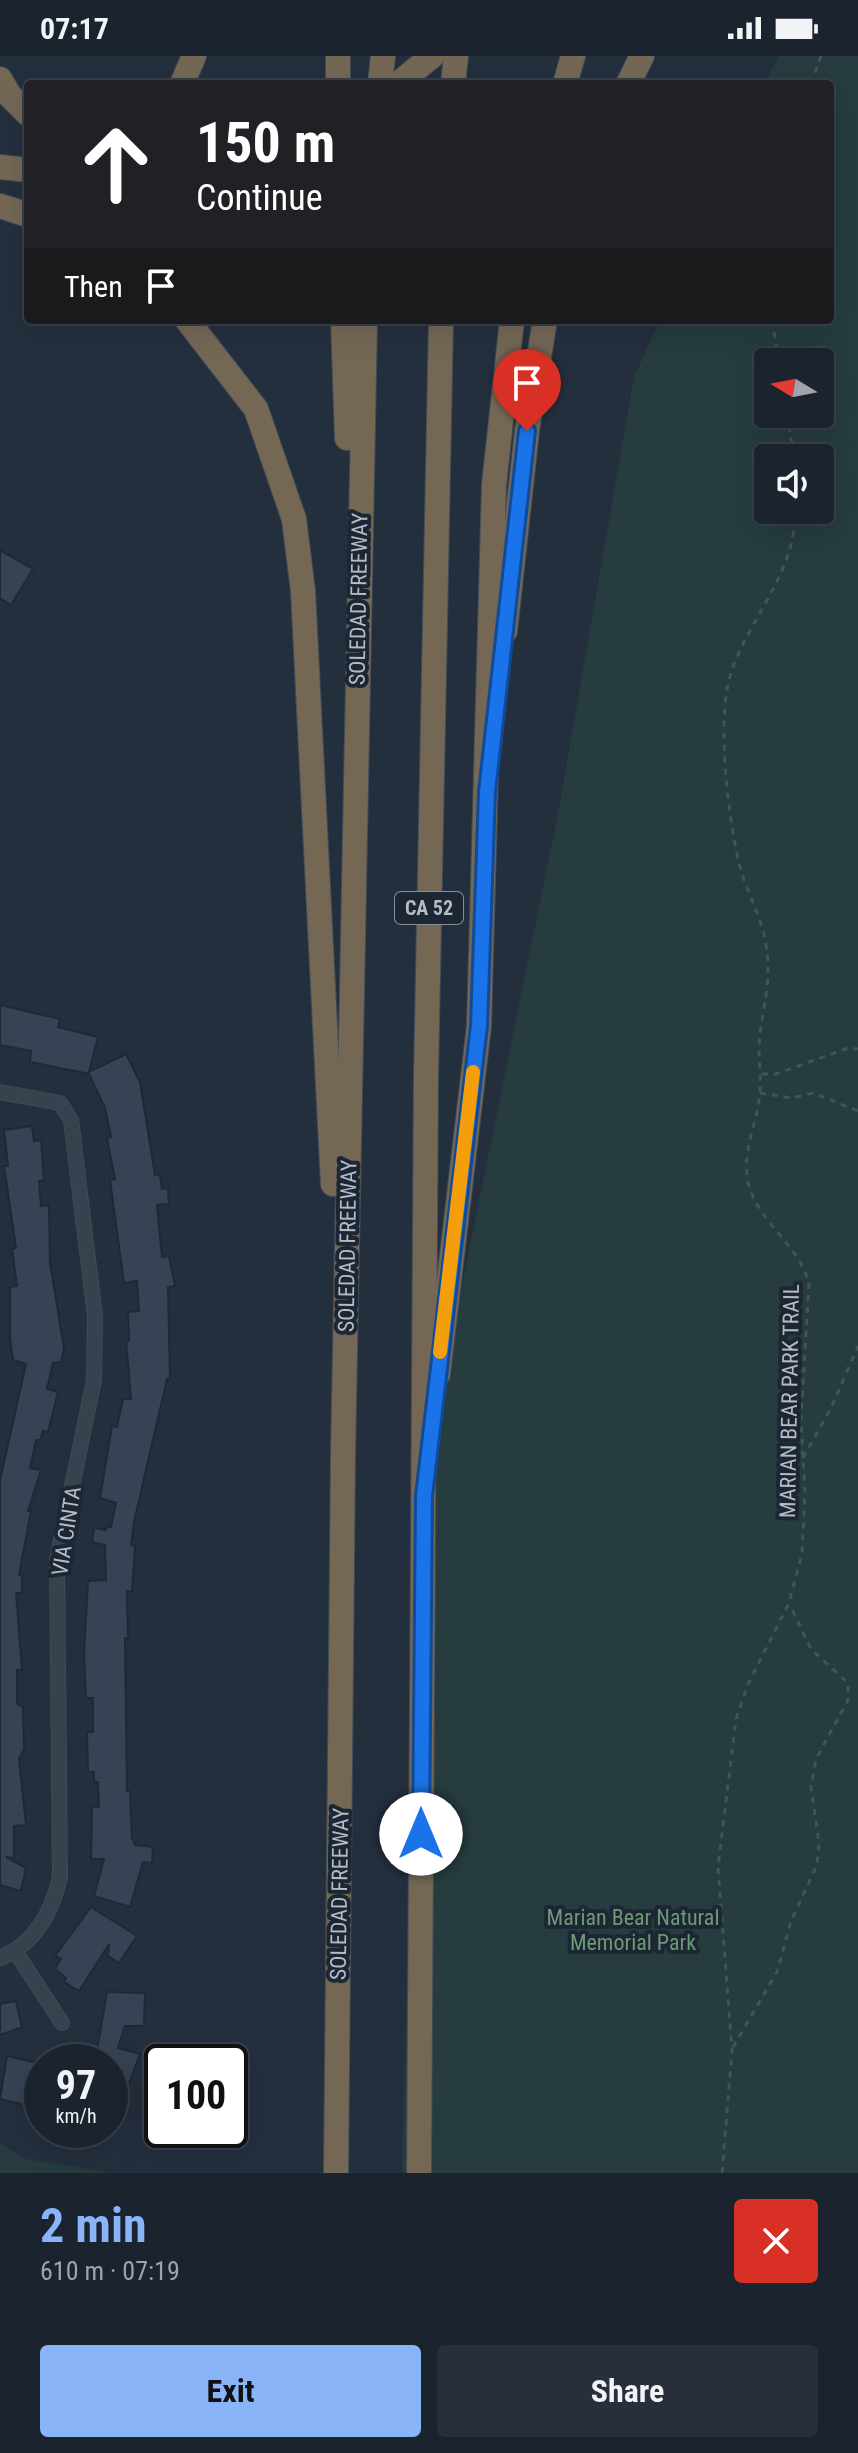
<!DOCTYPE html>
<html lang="en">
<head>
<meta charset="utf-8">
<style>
	:root { --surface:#1b232e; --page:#282f3a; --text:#f1f3f6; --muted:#a0a4aa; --line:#39404a; --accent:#8ab4f8 }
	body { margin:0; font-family:"Roboto Condensed",sans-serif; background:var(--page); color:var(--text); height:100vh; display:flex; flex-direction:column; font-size:30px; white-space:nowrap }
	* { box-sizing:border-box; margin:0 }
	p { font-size:26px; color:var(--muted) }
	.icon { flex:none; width:44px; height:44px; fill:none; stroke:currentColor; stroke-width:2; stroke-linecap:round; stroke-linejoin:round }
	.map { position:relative; height:2117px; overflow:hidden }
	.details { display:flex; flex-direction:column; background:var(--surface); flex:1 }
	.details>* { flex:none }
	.guide { position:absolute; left:24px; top:24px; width:810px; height:244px; border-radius:8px; box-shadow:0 8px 32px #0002,0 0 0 2px var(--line); background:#202124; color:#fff; overflow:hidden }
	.needle { width:52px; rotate:280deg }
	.controls { position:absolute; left:754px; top:292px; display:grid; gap:16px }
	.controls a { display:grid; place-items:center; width:80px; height:80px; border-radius:8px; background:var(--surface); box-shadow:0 8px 32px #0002,0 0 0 2px var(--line); font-size:40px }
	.speed { position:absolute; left:24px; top:1988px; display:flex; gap:16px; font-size:40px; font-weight:700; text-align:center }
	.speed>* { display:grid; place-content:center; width:104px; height:104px; border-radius:50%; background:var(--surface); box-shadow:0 8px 32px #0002,0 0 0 2px var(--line); line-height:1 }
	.speed small { font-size:20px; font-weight:400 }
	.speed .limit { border:4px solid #111; border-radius:12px; background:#fff; color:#111 }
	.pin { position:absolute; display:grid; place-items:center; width:68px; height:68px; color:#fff; margin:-82px -34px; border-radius:50% 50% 50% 0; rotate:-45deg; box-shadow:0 0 8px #0007 }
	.pin .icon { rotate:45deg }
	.me { position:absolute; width:88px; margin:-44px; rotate:0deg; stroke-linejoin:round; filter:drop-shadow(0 0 6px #0008) }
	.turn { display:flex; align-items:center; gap:28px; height:168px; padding:0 40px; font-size:36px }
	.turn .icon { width:104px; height:104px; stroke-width:2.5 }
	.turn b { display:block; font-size:56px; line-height:68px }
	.then { display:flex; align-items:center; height:76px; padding:0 40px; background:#0003; gap:16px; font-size:30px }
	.round { display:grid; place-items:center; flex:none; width:84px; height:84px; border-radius:8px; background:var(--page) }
	.head { display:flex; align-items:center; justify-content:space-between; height:136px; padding:0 40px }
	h1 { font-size:48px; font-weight:700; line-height:60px; color:var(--accent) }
	.primary-button { display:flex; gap:16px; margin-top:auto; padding:16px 40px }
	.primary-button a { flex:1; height:92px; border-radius:8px; background:var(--accent); color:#111; font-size:32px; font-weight:700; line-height:92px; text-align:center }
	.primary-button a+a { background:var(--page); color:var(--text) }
	.status { display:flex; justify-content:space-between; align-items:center; height:56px; padding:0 40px; background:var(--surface); direction:ltr }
	.status svg { height:22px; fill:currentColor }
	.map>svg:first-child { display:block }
	.green { fill:#263c3f; fill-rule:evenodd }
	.building { fill:#364354; stroke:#1f2835; stroke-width:2 }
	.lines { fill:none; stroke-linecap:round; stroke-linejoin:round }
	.street-casing { stroke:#414a57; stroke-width:16 }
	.highway-casing { stroke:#434c59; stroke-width:26 }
	.path { stroke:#3f5557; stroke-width:3; stroke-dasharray:6 6; stroke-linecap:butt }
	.street { stroke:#38414e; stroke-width:14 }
	.highway { stroke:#746855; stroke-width:24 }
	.route-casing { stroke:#114b97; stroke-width:20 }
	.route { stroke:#1a73e8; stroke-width:14 }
	.slow { stroke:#f59e0b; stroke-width:14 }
	.labels { text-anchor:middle; stroke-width:8; stroke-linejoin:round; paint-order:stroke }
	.shield { fill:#1d2633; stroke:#878f9c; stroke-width:2 }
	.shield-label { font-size:20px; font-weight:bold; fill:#b4bcc9 }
	.street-label { font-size:22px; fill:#b4bcc9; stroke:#1d2633 }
	.park-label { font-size:22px; fill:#6b9a76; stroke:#1d2633 }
</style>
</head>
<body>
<div class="status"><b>07:17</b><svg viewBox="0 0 49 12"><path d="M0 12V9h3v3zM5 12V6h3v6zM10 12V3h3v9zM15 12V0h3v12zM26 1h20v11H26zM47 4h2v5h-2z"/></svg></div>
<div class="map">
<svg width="858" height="2117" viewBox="0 0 858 2117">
	<rect width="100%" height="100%" fill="#242f3e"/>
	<g class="green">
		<path d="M778,0H858V2117H402L420,1435L558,758L634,321L660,264H830V28H765ZM768,306H820V358H768ZM768,402H820V454H768Z"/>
		<path d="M0,2087L26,2103L113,2117H0Z"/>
	</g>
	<g class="building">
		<path d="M0,494L33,513L11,549L0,542Z"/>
		<path d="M0,949L60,963L58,971L98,981L89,1016L126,998L140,1026L155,1119L160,1118L162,1133L168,1132L169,1148L157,1149L162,1201L169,1200L175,1230L168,1231L170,1323H167L134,1466L131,1489L135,1490L132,1535H127L128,1582H125L127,1735H130L132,1782L135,1789L153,1791L152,1807L143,1806L130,1851L94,1840L104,1803H91L92,1751H99L98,1726H94V1716H88L87,1676H93V1642H86L84,1598L88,1525L106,1524L105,1489L92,1486L94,1472L106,1474L107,1470L111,1471L116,1447L100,1442L112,1370L117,1371L123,1343H131L126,1285H129L128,1256L139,1255L137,1225L124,1227L110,1124L115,1123L107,1082L111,1081L105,1052L89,1018L30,1006L31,995L0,989Z"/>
		<path d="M32,1070L34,1085L41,1084L44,1124L39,1125L41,1150L49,1149L50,1207L64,1292L61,1306L53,1307L47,1333L58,1336L48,1376L43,1375L40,1384H36L30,1412L41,1414L28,1455H31L19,1519H22V1537H16L22,1614H17V1648L23,1651L24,1693L19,1703L26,1769L14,1770V1802L6,1801L26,1812L21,1835L0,1829V1424L26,1308L13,1304L10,1282V1231L17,1230L12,1193L16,1192L4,1110H8L4,1074Z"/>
		<path d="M91,1851L137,1880L119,1907L108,1900L109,1888L79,1935L64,1926L66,1922L55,1913L61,1903L55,1900Z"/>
		<path d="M107,1936L145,1937L144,1970H125L118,1992L140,1998L128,2030L110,2025V2006H95Z"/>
		<path d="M16,1945L22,1971L0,1979V1948Z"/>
		<path d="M7,2000L42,2008V2026L36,2024L30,2050L0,2043Z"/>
	</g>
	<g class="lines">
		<g class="street-casing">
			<g id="street">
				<path d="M0,1036L60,1047L71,1064L95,1260L94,1324L57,1503L60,1821C52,1856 35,1888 0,1902"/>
				<path d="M15,1895L62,1967"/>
			</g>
		</g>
		<g class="highway-casing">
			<g id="highway">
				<path d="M338,0V28"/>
				<path d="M0,23L10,40L28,58"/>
				<path d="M182,28L194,0"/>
				<path d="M380,28L383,0"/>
				<path d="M398,28L432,0"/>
				<path d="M453,28L456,0"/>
				<path d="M565,28L573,0"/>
				<path d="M628,28L642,0"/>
				<path d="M0,111L28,114"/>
				<path d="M0,150L28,159"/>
				<path d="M187,264L256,353L294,463L303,535L333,1128"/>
				<path d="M343,264L347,382"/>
				<path d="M505,575L527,375L545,264"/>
				<path d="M438,1318L479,970L494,429L512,264"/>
				<path d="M336,2117L343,1398L365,264"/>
				<path d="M419,2117L426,1019L441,264"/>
			</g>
		</g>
		<g class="path">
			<path d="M811,28L821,0"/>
			<path d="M772,264L779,306"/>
			<path d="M787,358L794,402"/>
			<path d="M762,1018H776L848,992L858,993"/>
			<path d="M760,1037L792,1042L813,1037L858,1055"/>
			<path d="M803,1402L831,1352L858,1290"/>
			<path d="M733,1991L777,1916L791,1865L817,1809L819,1787L811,1731L816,1703L848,1644V1627L811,1593L790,1549"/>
			<path d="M722,2117L732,1995L718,1811L736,1663L748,1628L789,1547L802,1498L805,1436L801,1364L809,1227C799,1189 760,1168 749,1130C740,1097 758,1067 760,1035C761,1020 759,1006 759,992C760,966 768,940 768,914C768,864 748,846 738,803C728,757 719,680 727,634C737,573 797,523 795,454"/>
		</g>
		<use href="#street" class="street"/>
		<use href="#highway" class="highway"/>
	</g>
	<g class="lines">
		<g class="route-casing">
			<path id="route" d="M421,1778L424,1440L479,970L487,736L527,375"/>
		</g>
		<use href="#route" class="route"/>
		<path class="slow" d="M440,1296L473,1016"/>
	</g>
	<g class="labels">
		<rect class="shield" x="395" y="836" width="68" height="32" rx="6"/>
		<g class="shield-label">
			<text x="429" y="859">CA 52</text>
		</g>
		<g class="street-label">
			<text transform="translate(358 543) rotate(-89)" y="8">SOLEDAD FREEWAY</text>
			<text transform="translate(347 1190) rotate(-89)" y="8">SOLEDAD FREEWAY</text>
			<text transform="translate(789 1345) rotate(-89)" y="8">MARIAN BEAR PARK TRAIL</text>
			<text transform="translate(66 1475) rotate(-81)" y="8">VIA CINTA</text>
			<text transform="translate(339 1838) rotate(-89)" y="8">SOLEDAD FREEWAY</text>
		</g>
		<g class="park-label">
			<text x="633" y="1869">Marian Bear Natural<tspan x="633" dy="25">Memorial Park</tspan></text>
		</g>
	</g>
</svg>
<div class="controls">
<a><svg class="needle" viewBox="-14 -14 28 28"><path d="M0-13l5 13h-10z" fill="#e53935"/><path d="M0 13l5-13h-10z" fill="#a0a4aa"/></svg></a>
<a><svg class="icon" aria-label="sound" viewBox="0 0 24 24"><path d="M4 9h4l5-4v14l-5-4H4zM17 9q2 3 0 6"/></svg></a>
</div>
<div class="speed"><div>97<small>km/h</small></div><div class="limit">100</div></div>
<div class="pin" style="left:527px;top:375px;background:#d93025"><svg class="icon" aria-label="arrive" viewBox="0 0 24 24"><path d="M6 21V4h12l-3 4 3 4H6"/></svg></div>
<svg class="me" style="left:421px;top:1778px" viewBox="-20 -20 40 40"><circle r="19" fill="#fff"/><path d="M0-13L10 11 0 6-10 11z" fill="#1a73e8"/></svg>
<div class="guide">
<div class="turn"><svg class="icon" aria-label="ahead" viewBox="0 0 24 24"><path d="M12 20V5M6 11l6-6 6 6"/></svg><div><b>150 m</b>Continue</div></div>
<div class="then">Then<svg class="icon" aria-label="arrive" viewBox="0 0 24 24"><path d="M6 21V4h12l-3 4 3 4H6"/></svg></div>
</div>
</div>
<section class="details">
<div class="head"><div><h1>2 min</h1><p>610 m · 07:19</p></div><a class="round" style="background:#d93025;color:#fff"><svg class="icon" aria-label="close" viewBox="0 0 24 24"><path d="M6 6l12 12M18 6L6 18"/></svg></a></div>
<div class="primary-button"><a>Exit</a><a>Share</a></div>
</section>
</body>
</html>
